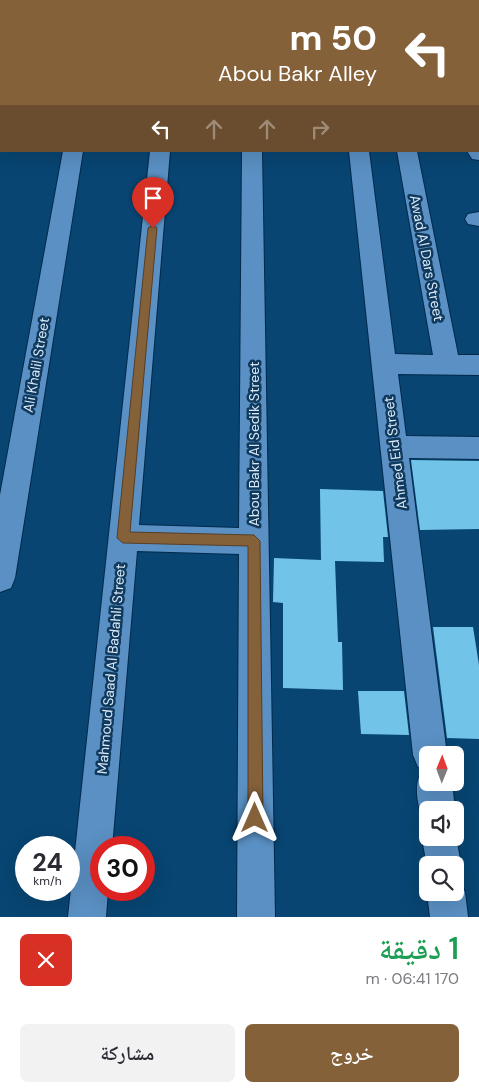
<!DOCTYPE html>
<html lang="ar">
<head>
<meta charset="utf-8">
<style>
	:root { --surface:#fff; --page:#f2f2f3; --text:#2b2b33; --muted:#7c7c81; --accent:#85613a }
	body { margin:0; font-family:"DM Sans","Noto Naskh Arabic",sans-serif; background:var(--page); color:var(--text); direction:rtl; height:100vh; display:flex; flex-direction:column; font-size:19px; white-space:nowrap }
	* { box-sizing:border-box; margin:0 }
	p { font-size:16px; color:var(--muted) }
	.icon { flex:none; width:28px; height:28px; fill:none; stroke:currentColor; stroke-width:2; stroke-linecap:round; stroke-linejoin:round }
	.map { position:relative; height:917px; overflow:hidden; direction:ltr }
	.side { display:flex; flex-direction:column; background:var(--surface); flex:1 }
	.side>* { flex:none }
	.hud { position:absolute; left:0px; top:0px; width:480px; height:152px; box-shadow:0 5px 20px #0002; direction:rtl; background:#85613a; color:#fff; overflow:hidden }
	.needle { width:32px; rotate:1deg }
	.buttons { position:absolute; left:419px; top:746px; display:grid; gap:10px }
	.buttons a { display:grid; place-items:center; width:45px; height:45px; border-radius:8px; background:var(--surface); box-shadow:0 5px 20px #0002; font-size:25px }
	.speed { position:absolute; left:15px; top:836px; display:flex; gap:10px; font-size:25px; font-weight:700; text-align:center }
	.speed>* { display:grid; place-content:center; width:65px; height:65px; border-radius:50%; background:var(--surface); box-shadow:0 5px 20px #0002; line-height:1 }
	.speed small { font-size:12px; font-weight:400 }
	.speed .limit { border:8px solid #d22; background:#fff; color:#111 }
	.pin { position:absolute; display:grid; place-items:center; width:42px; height:42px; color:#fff; margin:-51px -21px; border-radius:50% 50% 50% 0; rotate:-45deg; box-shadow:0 0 5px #0007 }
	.pin .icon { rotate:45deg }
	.me { position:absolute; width:55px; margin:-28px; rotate:0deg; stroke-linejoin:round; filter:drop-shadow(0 0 4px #0008) }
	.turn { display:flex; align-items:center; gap:18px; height:105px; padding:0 20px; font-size:22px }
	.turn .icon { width:65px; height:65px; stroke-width:2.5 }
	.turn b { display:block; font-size:35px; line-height:42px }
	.lanes { display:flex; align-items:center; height:48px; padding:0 20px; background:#0003; justify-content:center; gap:25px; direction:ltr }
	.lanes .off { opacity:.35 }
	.round { display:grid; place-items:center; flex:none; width:52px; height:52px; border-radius:8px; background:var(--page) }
	.headline { display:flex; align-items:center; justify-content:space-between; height:85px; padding:0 20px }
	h1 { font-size:30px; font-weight:600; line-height:38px; color:#1e9e55 }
	.primary-button { display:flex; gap:10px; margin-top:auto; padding:10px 20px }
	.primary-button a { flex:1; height:58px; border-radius:8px; background:var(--accent); color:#fff; font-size:20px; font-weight:600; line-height:58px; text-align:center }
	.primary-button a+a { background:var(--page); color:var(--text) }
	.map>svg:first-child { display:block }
	.building { fill:#71c4e8 }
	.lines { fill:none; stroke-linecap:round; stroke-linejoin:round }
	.street-casing { stroke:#002a4c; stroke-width:2 }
	.secondary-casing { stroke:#002a4c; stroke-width:2 }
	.street { fill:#5a90c3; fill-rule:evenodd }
	.secondary { fill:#6e8ac1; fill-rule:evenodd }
	.route { fill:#85613a; stroke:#563f26 }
	.labels { text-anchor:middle; stroke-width:5; stroke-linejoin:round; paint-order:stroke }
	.street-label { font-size:14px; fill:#d8e9fa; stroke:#103a5d }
</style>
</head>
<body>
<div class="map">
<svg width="479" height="917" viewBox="0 0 479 917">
	<rect width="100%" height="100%" fill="#084572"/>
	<g class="building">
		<path d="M411,460L479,461V529L420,530Z"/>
		<path d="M320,489L383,491L388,537H383L384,562L335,561L338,642H342L343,690L283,688V603L273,602L274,558L321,560Z"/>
		<path d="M433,627H473L479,665V739L447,738Z"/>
		<path d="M358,691H404L409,735L361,734Z"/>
	</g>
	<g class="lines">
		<g class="street-casing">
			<g id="street">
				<path d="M0,0H8L9,1H1L0,7Z"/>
				<path d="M138,0H259L138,1Z"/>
				<path d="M347,0H363L364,1H347Z"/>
				<path d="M440,0H456L457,1H440Z"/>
				<path d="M1,66V81L0,82V67Z"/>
				<path d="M479,145V160L472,159L467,151H479Z"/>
				<path d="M63,151H83L15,578L11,588L0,592V495Z"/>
				<path d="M150,151H170L139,525L239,528L242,151H262L275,917H237L239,554L137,551L112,848H101V890H108L106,917H68Z"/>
				<path d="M349,151H369L395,354L433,355L397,151H417L458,355H479V375L398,374L406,436L479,437V459L409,458L447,755H428V782H452L455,810H428V824L424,823C418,807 412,784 423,769L418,767L413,755Z"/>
				<path d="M479,212V226L468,224L465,219L468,214Z"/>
				<path d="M427,825L428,838H455V831L461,865L456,878L459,879L465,892L468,917H430L427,892L428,891L455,892V865H428V872L422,838Z"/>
			</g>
		</g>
		<g class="secondary-casing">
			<g id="secondary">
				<path d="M276,0H295L296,1H276Z"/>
				<path d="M332,0H351L352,1H332Z"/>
			</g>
		</g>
		<use href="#street" class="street"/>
		<use href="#secondary" class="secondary"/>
	</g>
	<path class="route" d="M153,225L157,228L130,532L254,535L260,541L263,818L260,823L255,825L250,823L248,818V546L123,543L117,538L148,228Z"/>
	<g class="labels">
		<g class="street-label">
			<text transform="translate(427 258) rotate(79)" y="5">Awad Al Dars Street</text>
			<text transform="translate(36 365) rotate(-80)" y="5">Ali Khalil Street</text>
			<text transform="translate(254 444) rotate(-90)" y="5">Abou Bakr Al Sedik Street</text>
			<text transform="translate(395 453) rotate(-97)" y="5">Ahmed Eid Street</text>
			<text transform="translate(111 669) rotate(-85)" y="5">Mahmoud Saad Al Badahli Street</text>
		</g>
	</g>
</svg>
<div class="buttons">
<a><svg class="needle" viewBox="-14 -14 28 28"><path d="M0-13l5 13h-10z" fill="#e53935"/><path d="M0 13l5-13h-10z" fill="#7c7c81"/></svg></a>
<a><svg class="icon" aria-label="sound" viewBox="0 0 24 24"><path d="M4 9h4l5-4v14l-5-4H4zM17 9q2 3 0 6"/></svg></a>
<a><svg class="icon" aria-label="search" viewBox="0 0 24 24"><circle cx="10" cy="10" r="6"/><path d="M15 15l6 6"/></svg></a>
</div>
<div class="speed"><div>24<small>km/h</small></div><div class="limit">30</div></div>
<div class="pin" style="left:153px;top:228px;background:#d93025"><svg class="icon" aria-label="arrive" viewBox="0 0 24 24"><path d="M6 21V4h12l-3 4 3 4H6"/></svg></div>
<svg class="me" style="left:255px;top:818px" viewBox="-20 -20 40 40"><path d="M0-17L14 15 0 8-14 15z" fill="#85613a" stroke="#fff" stroke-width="4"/></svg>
<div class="hud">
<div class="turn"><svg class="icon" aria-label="left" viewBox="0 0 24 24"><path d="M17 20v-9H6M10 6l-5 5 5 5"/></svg><div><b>50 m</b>Abou Bakr Alley</div></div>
<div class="lanes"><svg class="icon" aria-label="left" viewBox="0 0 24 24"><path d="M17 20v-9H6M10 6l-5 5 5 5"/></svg><svg class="icon off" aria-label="ahead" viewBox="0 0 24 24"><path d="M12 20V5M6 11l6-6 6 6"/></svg><svg class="icon off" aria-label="ahead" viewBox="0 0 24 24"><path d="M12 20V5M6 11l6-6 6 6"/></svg><svg class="icon off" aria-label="right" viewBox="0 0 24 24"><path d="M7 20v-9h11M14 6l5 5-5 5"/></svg></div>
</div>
</div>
<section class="side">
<div class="headline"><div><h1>1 دقيقة</h1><p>170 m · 06:41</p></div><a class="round" style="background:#d93025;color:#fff"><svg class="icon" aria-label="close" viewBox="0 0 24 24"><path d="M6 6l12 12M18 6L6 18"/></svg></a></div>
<div class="primary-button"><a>خروج</a><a>مشاركة</a></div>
</section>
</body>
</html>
